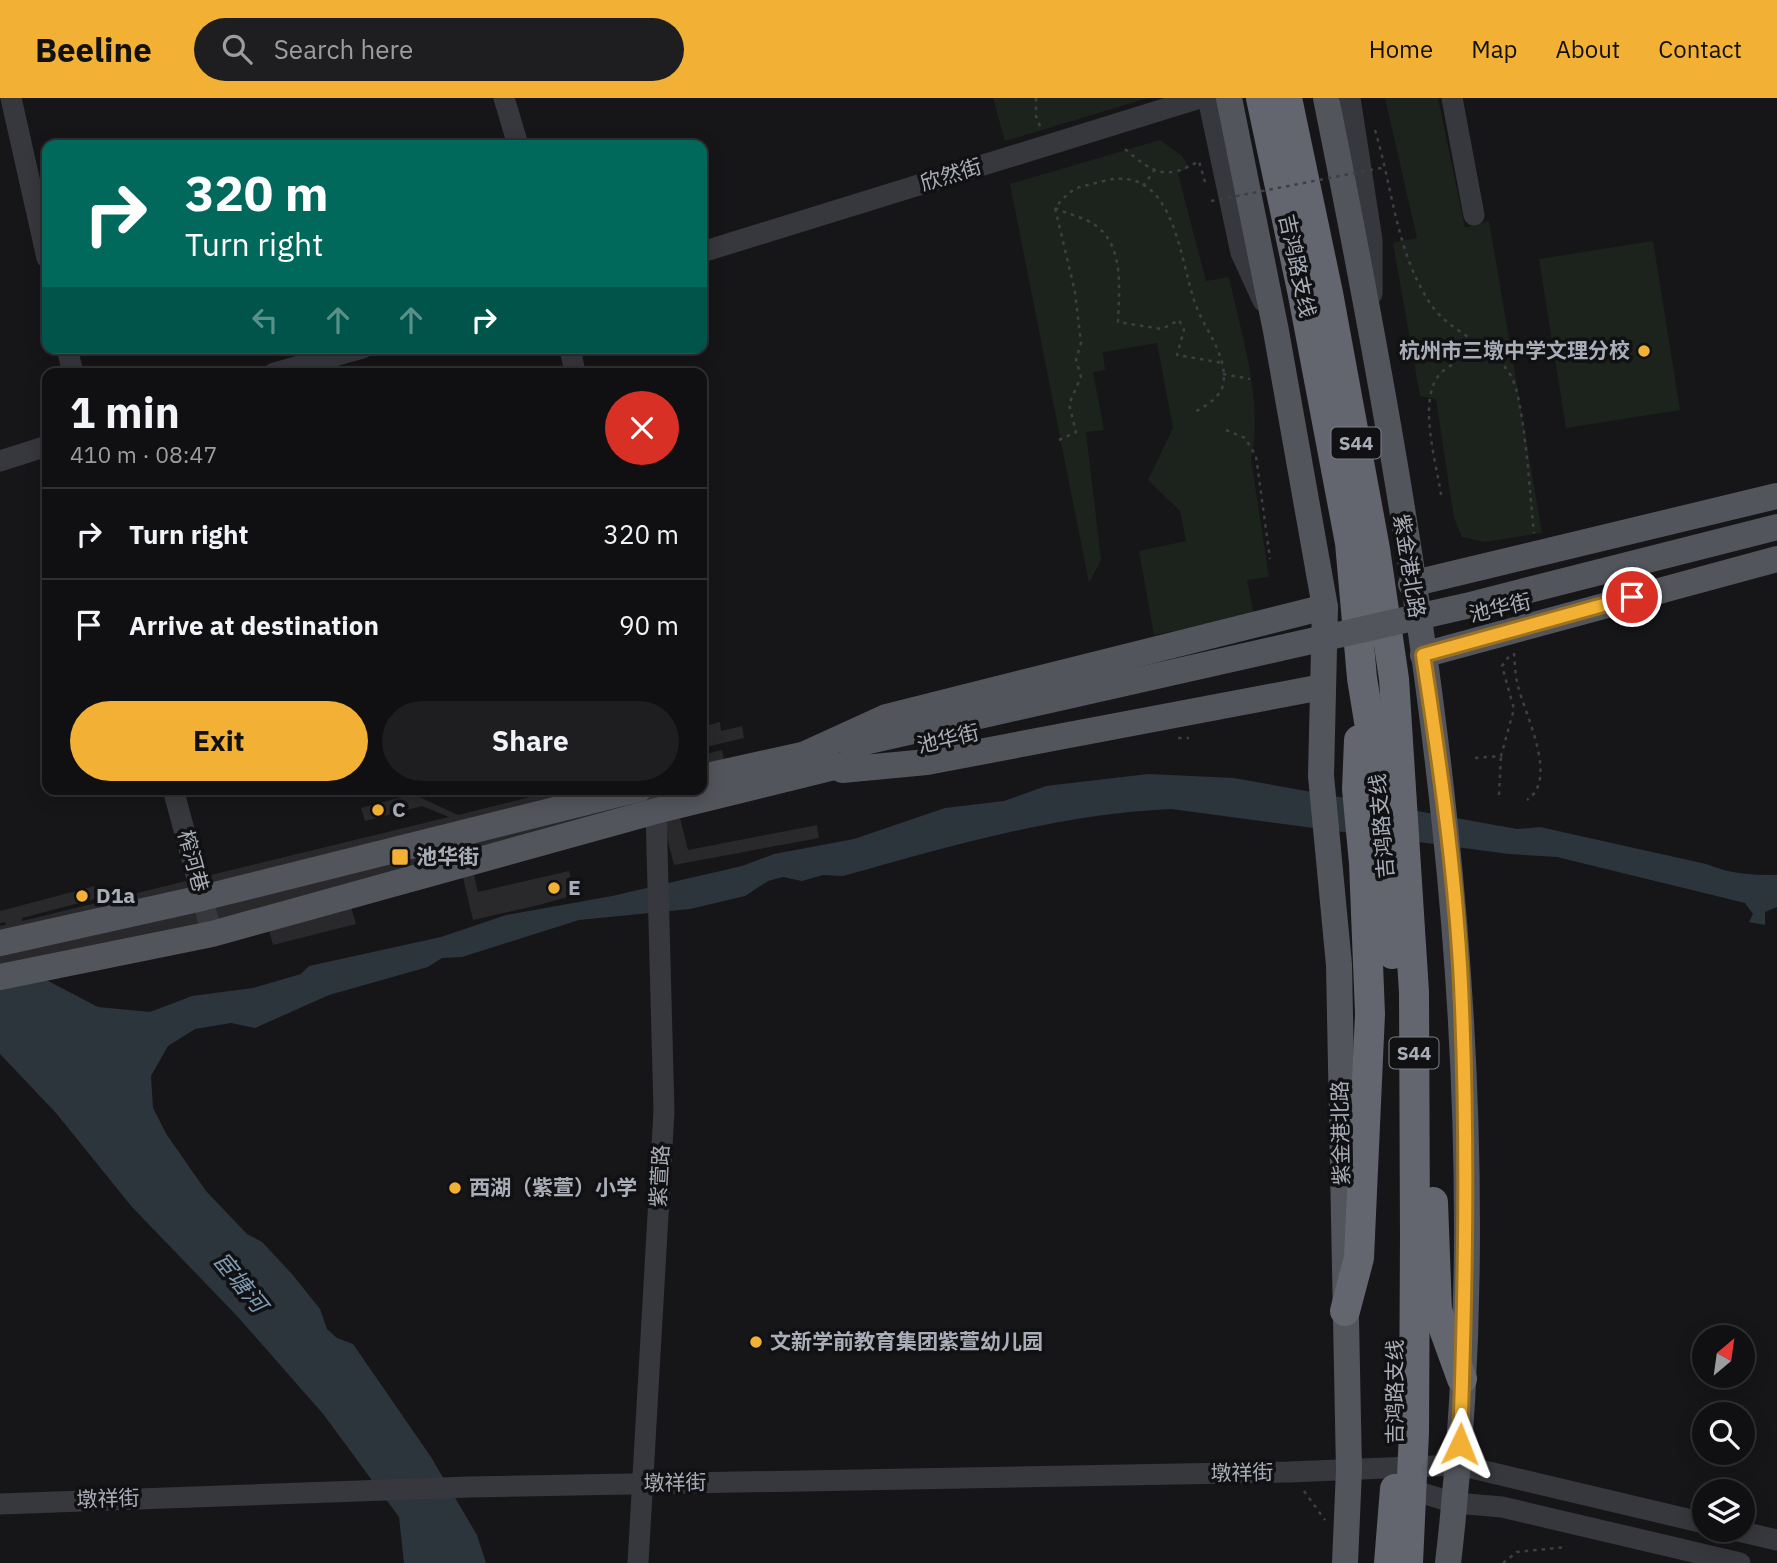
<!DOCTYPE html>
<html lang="en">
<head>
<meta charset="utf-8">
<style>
	:root { --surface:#101012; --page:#1e1e20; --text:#f1f3f6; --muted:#9c9d9f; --line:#303032; --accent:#f2b134 }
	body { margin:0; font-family:"IBM Plex Sans","Noto Sans SC",sans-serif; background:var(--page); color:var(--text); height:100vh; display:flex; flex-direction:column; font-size:26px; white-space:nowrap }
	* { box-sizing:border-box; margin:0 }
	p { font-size:23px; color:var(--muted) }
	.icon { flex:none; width:38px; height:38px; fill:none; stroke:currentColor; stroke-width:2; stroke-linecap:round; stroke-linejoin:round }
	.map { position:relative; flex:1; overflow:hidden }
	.sheet { position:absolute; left:42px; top:270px; width:665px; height:427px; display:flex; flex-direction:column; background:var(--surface); border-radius:14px; box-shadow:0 4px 18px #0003,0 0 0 2px var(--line) }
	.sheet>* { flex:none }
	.hud { position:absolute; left:42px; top:42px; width:665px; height:214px; border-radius:14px; box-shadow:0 4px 18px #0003,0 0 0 2px var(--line); background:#00695c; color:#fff; overflow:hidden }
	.needle { width:46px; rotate:29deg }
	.buttons { position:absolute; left:1692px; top:1227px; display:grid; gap:14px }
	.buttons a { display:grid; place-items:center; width:63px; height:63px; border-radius:50%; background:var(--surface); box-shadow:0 4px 18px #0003,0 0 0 2px var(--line); font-size:35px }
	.pin { position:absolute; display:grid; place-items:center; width:60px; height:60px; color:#fff; margin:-30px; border:4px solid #fff; border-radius:50%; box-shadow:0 2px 7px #0007 }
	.me { position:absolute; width:77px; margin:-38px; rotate:2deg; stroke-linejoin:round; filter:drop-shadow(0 0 5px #0008) }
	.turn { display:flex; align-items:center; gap:24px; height:147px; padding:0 28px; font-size:32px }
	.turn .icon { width:91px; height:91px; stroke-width:2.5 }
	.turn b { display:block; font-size:49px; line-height:60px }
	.lanes { display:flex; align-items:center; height:66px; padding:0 28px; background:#0003; justify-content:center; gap:35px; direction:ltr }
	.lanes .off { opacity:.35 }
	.round { display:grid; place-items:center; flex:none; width:74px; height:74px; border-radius:37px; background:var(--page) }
	.summary { display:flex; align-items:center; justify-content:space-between; height:119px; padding:0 28px }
	h1 { font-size:42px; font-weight:800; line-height:52px }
	.button { display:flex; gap:14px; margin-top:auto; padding:14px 28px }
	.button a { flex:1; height:80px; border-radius:42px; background:var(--accent); color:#111; font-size:28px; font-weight:800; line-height:80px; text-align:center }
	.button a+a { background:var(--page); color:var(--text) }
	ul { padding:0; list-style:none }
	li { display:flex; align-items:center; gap:21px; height:91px; padding:0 28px; border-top:2px solid var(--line) }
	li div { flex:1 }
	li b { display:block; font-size:26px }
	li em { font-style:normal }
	header { display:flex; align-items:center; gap:42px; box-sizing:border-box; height:98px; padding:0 35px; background:var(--accent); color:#111 }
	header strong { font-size:33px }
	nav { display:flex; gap:38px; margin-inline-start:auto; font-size:24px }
	.search { width:490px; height:63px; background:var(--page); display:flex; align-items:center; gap:18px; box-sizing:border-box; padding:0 24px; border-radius:38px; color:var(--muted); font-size:26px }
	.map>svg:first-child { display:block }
	.green { fill:#1c231d }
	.water { fill:#2c353c }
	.building { fill:#29292c }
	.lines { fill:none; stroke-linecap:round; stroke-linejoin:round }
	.path { stroke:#3d3f44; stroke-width:2.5; stroke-dasharray:3.5 5; stroke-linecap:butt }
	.minor { stroke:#37383d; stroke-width:21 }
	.major { stroke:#53555c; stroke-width:26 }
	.highway { stroke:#63666e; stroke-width:30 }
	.path-bridge { stroke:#3d3f44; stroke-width:2.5; stroke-dasharray:3.5 5; stroke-linecap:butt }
	.major-bridge { stroke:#53555c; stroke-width:26 }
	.highway-bridge { stroke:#63666e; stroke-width:30 }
	.route-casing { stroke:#9d7322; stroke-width:18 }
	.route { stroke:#f2b134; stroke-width:12 }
	.poi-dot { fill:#f2b134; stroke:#111113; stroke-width:2.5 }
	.labels { text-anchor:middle; stroke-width:7; stroke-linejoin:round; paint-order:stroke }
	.shield { fill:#111113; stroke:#7b7e86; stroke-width:2 }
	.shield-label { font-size:19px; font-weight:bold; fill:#a8adb8 }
	.street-label { font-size:21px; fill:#a8adb8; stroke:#111113 }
	.poi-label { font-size:21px; font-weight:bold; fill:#a8adb8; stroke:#111113; text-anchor:start }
	.water-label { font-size:23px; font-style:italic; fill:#7f9bb3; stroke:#111113 }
</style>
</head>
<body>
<header>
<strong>Beeline</strong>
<div class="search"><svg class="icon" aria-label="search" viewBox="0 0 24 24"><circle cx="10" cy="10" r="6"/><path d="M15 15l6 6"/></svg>Search here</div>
<nav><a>Home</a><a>Map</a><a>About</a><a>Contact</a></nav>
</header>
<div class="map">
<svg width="1777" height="1465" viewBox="0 0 1777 1465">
	<rect width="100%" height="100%" fill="#161618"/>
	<g class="green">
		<path d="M993,0H1148L1005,43Z"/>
		<path d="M1385,0H1438L1465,130L1489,123L1542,435L1485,444L1462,439L1454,420L1436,301L1420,298L1393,145L1417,140Z"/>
		<path d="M1160,42L1182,58L1189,69L1178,76L1206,183L1229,179C1241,236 1264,303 1251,361L1269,479L1247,482L1254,517L1154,537L1139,453L1186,443L1180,413L1148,382L1173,330L1157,245L1103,254L1105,272L1093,274L1104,332L1086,334L1101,462L1089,485L1010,86Z"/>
		<path d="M1653,143L1680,312L1566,330L1539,161Z"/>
	</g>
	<path class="water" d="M1148,676L1234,680L1517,731L1540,729L1706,766C1731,776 1751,777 1777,777V809L1765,814V827L1749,824L1753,816L1745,805L1557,759L1509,756L1171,711C1058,716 951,748 843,778L823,777L802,783L783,779L768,783L745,798L690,811L579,822L462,859L442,860L428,869L329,897L255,930L231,925L195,931L168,948L151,978L153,1010L167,1037L206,1093L247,1136L262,1144L292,1176L320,1211L327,1231L337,1240L353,1246L431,1359L477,1437L486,1465H404L399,1419L324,1317L237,1218L132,1109L56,1015L0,956V858L98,909L150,914L192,898L253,890L301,876L309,868L441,839L506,817L612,798L742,768L774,756L854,741L945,710L1004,703L1046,688Z"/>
	<g class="building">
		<path d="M720,624L721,633L742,628L744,640L702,650V629Z"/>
		<path d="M722,652L734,704L679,716L688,752L817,727L819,740L674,767L662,720L471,765L478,794L569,773L575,797L539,807L473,822L460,767L347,795L356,826L273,847L265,816L0,881V828L6,827L5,824L0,825V813L95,788L98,800L22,820V823L449,719L422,708L365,723L361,710L413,696L458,717L562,691H702V657Z"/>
	</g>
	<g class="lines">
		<g class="path">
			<path d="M1036,0V18L1041,31"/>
			<path d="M1375,32C1393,91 1396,156 1432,208C1453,237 1493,246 1511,278C1525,303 1530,402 1534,435"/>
			<path d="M1125,51C1153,75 1165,83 1199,63L1205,84"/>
			<path d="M1143,88L1154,73"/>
			<path d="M1055,110C1067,116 1084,119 1095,127C1125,148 1119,193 1118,224L1162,231L1179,222L1184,232L1177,257L1223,265"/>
			<path d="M1223,276L1250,281"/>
			<path d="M1226,332L1245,340L1256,358L1270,461"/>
			<path d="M1059,342L1076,334L1069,306L1081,279L1076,262L1081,245L1075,194L1055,110C1073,88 1076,90 1104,83C1173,65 1179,157 1194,202C1202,229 1229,257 1223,287C1220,300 1204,309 1193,315"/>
			<path d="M1441,397C1436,360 1410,281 1455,266"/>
			<path d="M1514,555C1515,566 1515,577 1518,588C1525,617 1559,681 1527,702"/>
			<path d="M1178,640H1189"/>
			<path d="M1475,660L1501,658L1514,611L1502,568L1510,557"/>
			<path d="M1499,697L1501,658"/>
			<path d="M1304,1393L1325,1422"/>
			<path d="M1503,1465L1517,1454L1566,1449"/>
		</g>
		<g class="minor">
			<path d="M11,0L47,160"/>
			<path d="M504,0L518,47"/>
			<path d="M1208,0L1241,155L1263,203"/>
			<path d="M1350,0L1372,142V196"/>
			<path d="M1452,0L1474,117"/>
			<path d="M702,154L1200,0"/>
			<path d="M67,250L73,275"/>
			<path d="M570,250L575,275"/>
			<path d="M274,275L363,250"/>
			<path d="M0,363L47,348"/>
			<path d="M173,691L212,836"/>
			<path d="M1398,1388L1455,1405L1502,1409L1740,1465"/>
			<path d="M0,1406L469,1389L1289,1374L1459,1367L1704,1425"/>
			<path d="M1734,1432L1777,1442"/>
			<path d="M638,1465L664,1013L656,713L652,691"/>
		</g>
		<g class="major">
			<path d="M1229,0L1276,233L1325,509L1321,678L1339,867L1349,1372L1345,1465"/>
			<path d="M1326,0C1423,481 1506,974 1448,1465"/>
			<path d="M1411,486L1777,398"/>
			<path d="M1423,557L1777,461"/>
			<path d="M805,656L886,619L1325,509"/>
			<path d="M842,672L927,664L1322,589"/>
			<path d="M702,679L820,653"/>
			<path d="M0,845L202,800L639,691"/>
			<path d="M0,879L212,836L656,713L859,663"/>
		</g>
		<g class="highway">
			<path d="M1261,0L1302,192L1350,445L1362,580L1380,691L1392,856"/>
			<path d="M1287,0L1328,195L1375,451L1394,581L1414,894L1415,1138"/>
			<path d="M1433,1104L1437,1212L1462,1281"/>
			<path d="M1345,1213L1359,1160L1370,916L1364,765L1357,691L1359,642"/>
			<path d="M1389,1465L1395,1391"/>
		</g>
		<path class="path-bridge" d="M1211,103L1386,69"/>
		<path class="major-bridge" d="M851,647L1466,508L1777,429"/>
		<path class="highway-bridge" d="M1408,1465L1414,1334L1415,1138"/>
	</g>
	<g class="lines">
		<g class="route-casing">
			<path id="route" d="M1460,1346C1465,1201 1468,1056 1462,910C1458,792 1441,674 1423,557L1632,499"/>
		</g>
		<use href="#route" class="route"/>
	</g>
	<g class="poi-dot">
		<circle cx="1644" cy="253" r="7"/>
		<circle cx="378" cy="712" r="7"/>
		<rect x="391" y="750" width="18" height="18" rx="3.5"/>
		<circle cx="554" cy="790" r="7"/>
		<circle cx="82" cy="798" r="7"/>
		<circle cx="455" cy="1090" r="7"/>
		<circle cx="756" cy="1244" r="7"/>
	</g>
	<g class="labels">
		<g class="shield">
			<rect x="1331.5" y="329.5" width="49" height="31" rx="5"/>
			<rect x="1389.5" y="939.5" width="49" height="31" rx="5"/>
		</g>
		<g class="shield-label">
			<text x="1356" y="352">S44</text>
			<text x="1414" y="962">S44</text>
		</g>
		<g class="street-label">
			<text transform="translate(951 77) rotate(-17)" y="7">欣然街</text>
			<text transform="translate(1297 168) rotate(78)" y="7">吉鸿路支线</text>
			<text transform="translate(1409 468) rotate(81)" y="7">紫金港北路</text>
			<text transform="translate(1500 510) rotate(-13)" y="7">池华街</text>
			<text transform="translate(948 641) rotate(-13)" y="7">池华街</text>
			<text transform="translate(1382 728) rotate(-95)" y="7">吉鸿路支线</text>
			<text transform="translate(193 763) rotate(75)" y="7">榨河巷</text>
			<text transform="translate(1341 1035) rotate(-91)" y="7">紫金港北路</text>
			<text transform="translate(660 1078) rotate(-87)" y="7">紫萱路</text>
			<text transform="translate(1395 1294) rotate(-90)" y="7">吉鸿路支线</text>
			<text transform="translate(1242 1375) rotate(-1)" y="7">墩祥街</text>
			<text transform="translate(675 1385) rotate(-1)" y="7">墩祥街</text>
			<text transform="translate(108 1401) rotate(-2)" y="7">墩祥街</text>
		</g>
		<g class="poi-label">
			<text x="1630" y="260" text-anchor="end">杭州市三墩中学文理分校</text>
			<text x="392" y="719">C</text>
			<text x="416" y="766">池华街</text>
			<text x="568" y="797">E</text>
			<text x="96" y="805">D1a</text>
			<text x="469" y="1097">西湖（紫萱）小学</text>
			<text x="770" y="1251">文新学前教育集团紫萱幼儿园</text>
		</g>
		<g class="water-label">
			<text transform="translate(240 1184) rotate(51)" y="8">宦塘河</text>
		</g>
	</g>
</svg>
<div class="buttons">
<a><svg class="needle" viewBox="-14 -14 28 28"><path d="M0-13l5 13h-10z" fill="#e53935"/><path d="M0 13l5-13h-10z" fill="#9c9d9f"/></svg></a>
<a><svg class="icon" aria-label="search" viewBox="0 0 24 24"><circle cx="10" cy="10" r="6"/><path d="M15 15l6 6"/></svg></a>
<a><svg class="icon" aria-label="layers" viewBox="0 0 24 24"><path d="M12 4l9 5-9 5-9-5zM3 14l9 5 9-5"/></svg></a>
</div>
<div class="pin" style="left:1632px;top:499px;background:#d93025"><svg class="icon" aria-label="arrive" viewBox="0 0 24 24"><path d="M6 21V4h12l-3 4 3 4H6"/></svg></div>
<svg class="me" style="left:1460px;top:1346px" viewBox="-20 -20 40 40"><path d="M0-17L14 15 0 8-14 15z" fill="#f2b134" stroke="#fff" stroke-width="4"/></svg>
<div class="hud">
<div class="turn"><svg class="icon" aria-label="right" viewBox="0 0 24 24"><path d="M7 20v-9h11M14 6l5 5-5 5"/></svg><div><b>320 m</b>Turn right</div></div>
<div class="lanes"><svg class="icon off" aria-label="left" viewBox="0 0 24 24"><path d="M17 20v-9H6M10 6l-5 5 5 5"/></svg><svg class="icon off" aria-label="ahead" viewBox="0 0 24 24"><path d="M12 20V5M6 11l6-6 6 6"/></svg><svg class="icon off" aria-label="ahead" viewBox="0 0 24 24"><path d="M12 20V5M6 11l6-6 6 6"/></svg><svg class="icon" aria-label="right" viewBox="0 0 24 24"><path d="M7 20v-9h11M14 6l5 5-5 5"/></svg></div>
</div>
<section class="sheet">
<div class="summary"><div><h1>1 min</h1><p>410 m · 08:47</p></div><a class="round" style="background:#d93025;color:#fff"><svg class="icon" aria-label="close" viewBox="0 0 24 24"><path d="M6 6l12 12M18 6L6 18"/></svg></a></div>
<ul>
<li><svg class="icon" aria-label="right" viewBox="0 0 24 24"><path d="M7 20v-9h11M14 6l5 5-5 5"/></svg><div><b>Turn right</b></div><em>320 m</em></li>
<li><svg class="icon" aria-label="arrive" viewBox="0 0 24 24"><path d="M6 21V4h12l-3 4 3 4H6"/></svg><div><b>Arrive at destination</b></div><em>90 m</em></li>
</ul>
<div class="button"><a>Exit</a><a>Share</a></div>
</section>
</div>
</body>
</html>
